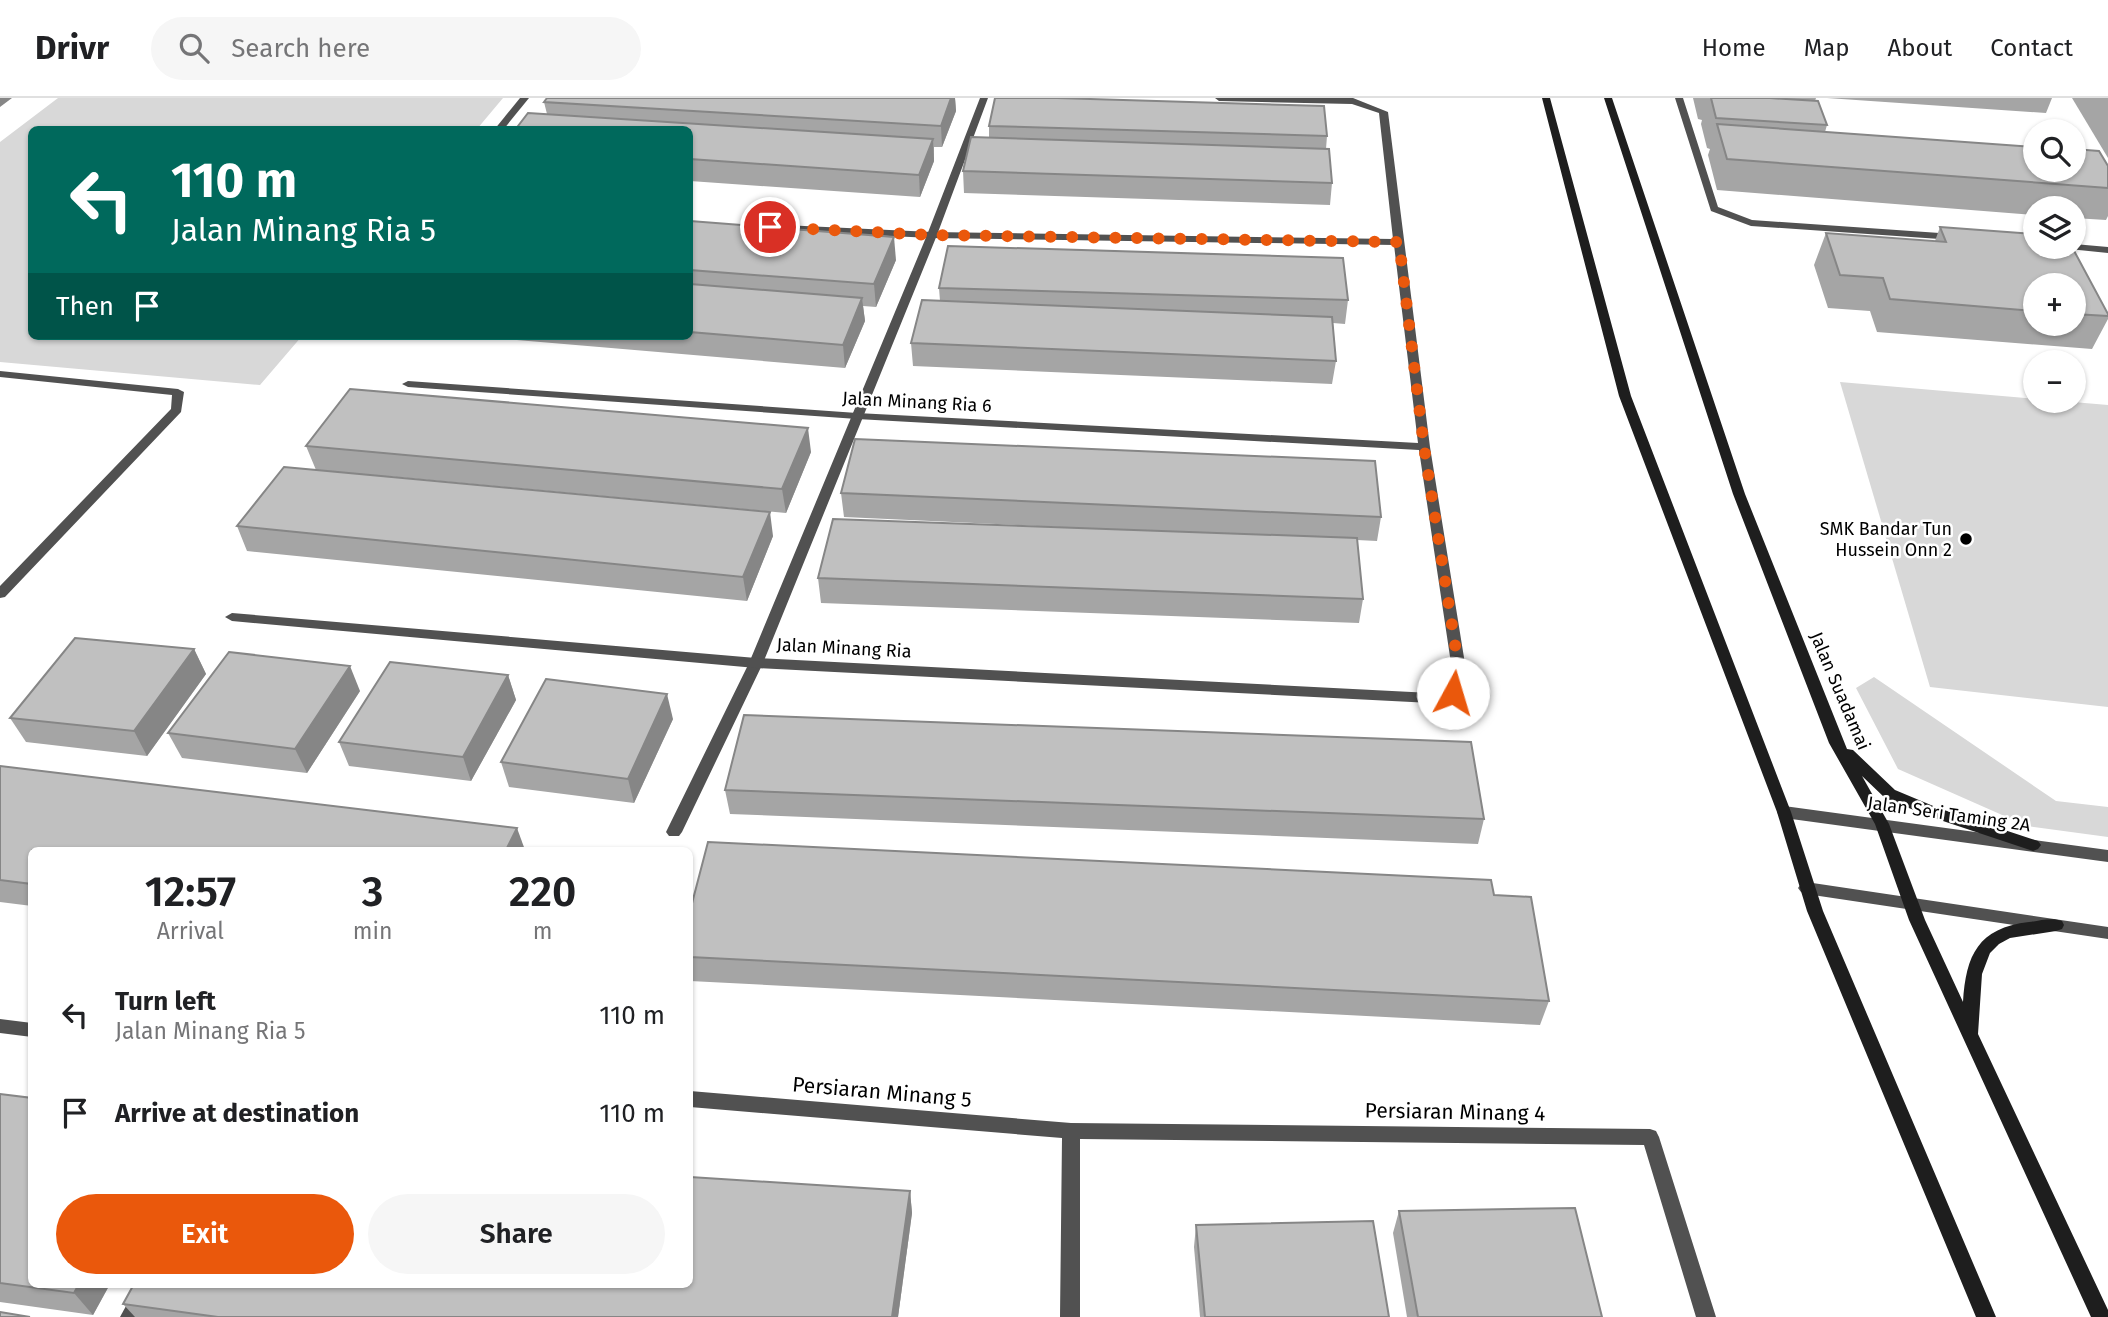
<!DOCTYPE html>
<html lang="en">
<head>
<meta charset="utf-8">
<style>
	:root { --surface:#fff; --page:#f6f6f6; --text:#202124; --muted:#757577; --line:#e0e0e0; --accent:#ea580c }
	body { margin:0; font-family:"Fira Sans",sans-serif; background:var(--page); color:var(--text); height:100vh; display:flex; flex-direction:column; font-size:26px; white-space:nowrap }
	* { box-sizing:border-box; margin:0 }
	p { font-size:23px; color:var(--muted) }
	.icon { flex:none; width:38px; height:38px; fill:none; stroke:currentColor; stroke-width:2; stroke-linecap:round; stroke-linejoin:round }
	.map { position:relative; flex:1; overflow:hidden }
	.drawer { position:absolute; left:28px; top:749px; width:665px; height:441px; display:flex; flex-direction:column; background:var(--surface); border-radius:10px; box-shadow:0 2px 5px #0004 }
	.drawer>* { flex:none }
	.guide { position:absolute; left:28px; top:28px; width:665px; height:214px; border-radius:10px; box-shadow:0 2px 5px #0004; background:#00695c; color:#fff; overflow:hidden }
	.controls { position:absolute; left:2023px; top:21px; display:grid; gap:14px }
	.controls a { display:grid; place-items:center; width:63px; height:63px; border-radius:50%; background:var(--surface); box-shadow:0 2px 5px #0004; font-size:35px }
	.pin { position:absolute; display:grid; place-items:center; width:60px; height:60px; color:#fff; margin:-30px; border:4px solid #fff; border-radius:50%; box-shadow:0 2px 7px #0007 }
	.me { position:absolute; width:77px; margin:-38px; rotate:6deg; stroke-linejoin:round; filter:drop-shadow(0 0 5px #0008) }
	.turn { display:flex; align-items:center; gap:24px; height:147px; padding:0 28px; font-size:32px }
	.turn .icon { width:91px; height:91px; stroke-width:2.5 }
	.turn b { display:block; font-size:49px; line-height:60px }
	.then { display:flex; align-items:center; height:66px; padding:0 28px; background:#0003; gap:14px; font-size:26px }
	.eta { display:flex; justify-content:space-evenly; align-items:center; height:119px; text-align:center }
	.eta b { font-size:42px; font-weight:600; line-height:49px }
	.button { display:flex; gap:14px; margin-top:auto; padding:14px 28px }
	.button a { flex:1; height:80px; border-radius:42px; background:var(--accent); color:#fff; font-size:28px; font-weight:600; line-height:80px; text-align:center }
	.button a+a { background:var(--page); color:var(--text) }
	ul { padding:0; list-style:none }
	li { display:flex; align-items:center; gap:21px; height:98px; padding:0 28px }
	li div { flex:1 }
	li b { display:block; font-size:26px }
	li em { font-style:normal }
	header { display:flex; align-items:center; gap:42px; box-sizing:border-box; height:98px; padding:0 35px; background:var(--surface); border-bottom:2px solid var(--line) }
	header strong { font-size:33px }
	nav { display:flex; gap:38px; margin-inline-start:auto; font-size:24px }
	.search { width:490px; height:63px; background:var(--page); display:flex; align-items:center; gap:18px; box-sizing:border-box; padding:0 24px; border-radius:38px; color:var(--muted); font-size:26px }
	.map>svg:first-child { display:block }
	.green { fill:#d8d8d8 }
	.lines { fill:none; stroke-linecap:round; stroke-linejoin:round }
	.service { fill:#515151; fill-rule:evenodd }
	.minor { fill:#515151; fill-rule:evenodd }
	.tertiary { fill:#515151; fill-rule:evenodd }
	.secondary { fill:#1e1e1e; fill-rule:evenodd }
	.wall { fill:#a5a5a5; fill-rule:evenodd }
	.shaded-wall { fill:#868686 }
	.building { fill:#c0c0c0; stroke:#868686; stroke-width:2 }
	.route { stroke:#ea580c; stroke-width:12; stroke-dasharray:0 21.6 }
	.poi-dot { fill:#000; stroke:#fff; stroke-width:2.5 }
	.labels { text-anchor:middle; stroke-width:5; stroke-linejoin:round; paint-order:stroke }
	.street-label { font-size:18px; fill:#000; stroke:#fff }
	.poi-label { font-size:18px; fill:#000; stroke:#fff; text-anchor:end }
	.near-street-label { font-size:21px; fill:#000; stroke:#fff }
</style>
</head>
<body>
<header>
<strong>Drivr</strong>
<div class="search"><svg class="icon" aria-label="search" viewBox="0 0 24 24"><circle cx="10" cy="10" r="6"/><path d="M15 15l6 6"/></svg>Search here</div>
<nav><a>Home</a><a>Map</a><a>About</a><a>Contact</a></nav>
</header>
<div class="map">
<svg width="2108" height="1219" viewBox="0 0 2108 1219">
	<rect width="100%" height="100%" fill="#fff"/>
	<g class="green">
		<path d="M58,0H503L477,31L32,32V238H302L260,287L0,264V44Z"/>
		<path d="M1840,284L2108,307V609L1930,589Z"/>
		<path d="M1874,579L2056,703L2108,709V739L2027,728L1898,671L1856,590Z"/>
	</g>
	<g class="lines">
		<g class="service">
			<path d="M980,0H988L937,137L763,565L682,734L679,738H669L666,734L749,565L927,137Z"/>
			<path d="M1675,0H1683L1718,109L1752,122L1954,136L1959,139L1954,142L1751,128L1711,113Z"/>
			<path d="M2074,146L2108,149V155L2069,151L2068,149H2074Z"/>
			<path d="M0,273L178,291L184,294L181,314L5,499L0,500V488L171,311L172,297L0,279Z"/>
			<path d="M138,1186H157L140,1219H120Z"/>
		</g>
		<g class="minor">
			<path d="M520,0H529L503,32H494Z"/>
			<path d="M1215,0H1353L1388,14L1430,349L1466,572L1458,598L1431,605L756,570L232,523L225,519L232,515L756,560L1431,595L1447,591L1452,572L1419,352L857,321L408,289L402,286L408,283L857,315L1418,345L1394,147L932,140L742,131L737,128L742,125L932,134L1393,141L1379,15L1352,6L1219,3Z"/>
			<path d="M0,921L32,925V939L0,935Z"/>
			<path d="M690,993L1071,1025L1650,1031L1656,1033L1659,1039L1716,1219H1696L1644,1047L1080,1041V1219H1060L1062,1040L690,1009Z"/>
		</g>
		<g class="tertiary">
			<path d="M1784,708L2108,752V764L1784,720L1779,718L1777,714L1779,710Z"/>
			<path d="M1806,784L2108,829V841L1806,796L1801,794L1798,790L1801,786Z"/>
		</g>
		<g class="secondary">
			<path d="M1542,0H1550L1631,298L1791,714L1823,813L1996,1219H1976L1807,813L1777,714L1619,298Z"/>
			<path d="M1604,0H1612L1745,396L1847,651L1853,652L1895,692L1938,710L2038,743L2041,747L2038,751L2033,753L1928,718L1885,700L1862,678L1889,726L1925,822L1963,904C1966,857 1978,830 2029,824C2039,823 2052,819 2062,823L2064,827L2062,831L2056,833L2010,840L1999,846L1990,855L1982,876L1978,936L2108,1212V1219H2091L1909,822L1875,726L1829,645L1733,396Z"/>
		</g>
	</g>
	<g class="wall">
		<path d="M547,0H955L956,13L942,49H934V63L920,99L690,83V32L547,16L544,4Z"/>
		<path d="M1693,0H1816L1815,3L1827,27L1825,34L2108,68V118L2106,122L2074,120V110H2035V117L1717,92L1708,57L1710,51L1707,50L1701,26L1702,22L1698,21Z"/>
		<path d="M1827,0H2052L2046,15Z"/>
		<path d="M2072,0H2108V60Z"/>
		<path d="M989,28L1327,38L1326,51L1332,85L1330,107L964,95L963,73L989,40Z"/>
		<path d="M690,123L896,162L876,209L863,208L865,223L845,270L471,238H690Z"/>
		<path d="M1940,129L2035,136V149H2072L2108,216V221L2092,251L1877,234L1870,213L1828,210L1814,167L1826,135L1935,143ZM2035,187H2074V226H2035Z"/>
		<path d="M939,190L1348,202L1345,226L1333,225L1336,263L1332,286L913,268L911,245L940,203Z"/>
		<path d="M306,348L811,354L786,415L386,378L773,438L747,503L247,453L237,428L316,372Z"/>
		<path d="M841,395L1381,419L1377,443L1357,442L1363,501L1359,525L821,505L818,480L1059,429L844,419Z"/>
		<path d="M194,551L206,576L147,658L26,644L10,620Z"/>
		<path d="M508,577L516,602L471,683L349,668L339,644Z"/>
		<path d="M360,593L307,675L182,660L168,635Z"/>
		<path d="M673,621L634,705L509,689L501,664Z"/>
		<path d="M0,668L32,752V808L0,804Z"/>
		<path d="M725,692L1484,721L1478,746L730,716Z"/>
		<path d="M1494,797L1549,903L1540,927L690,883V813Z"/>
		<path d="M0,996L110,1186L93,1217L0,1204Z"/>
		<path d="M910,1093L912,1115L898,1219H135L123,1206Z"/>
		<path d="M1399,1113L1602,1219H1407L1393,1135Z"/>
		<path d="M1196,1127L1389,1219H1200L1194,1149Z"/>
	</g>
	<g class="shaded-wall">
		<path d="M0,0H12L0,9Z"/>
		<path d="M951,0H955L956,13L942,49L941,28Z"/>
		<path d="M933,41L934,63L920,99L919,77Z"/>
		<path d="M894,139L896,162L876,209L874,186Z"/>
		<path d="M862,200L865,223L845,270L843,247Z"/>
		<path d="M808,330L811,354L786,415L782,391Z"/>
		<path d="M770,414L773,438L747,503L743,479Z"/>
		<path d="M194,551L206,576L147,658L134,633Z"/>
		<path d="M350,568L360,593L307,675L295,651Z"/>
		<path d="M508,577L516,602L471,683L463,659Z"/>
		<path d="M667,596L673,621L634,705L628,681Z"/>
		<path d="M517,730L525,752H506Z"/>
		<path d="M910,1093L912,1115L898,1219H892Z"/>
		<path d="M79,1186H110L93,1217L74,1195Z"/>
	</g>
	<g class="building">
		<path d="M547,0H951L941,28L544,4Z"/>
		<path d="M995,0H1057L1324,8L1327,38L989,28Z"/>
		<path d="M1711,0H1770L1818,3L1827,27L1716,20Z"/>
		<path d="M528,15L933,41L919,77L690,61V32H515Z"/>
		<path d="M1717,26L2035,49V72H2074V51L2099,53L2108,68V90L1727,61Z"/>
		<path d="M971,39L1329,51L1332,85L963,73Z"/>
		<path d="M690,123L894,139L874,186L690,172Z"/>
		<path d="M1940,129L2035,136V149H2072L2108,216V218L2074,216V187H2035V213L1890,201L1883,180L1840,177L1826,135L1946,144Z"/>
		<path d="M948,148L1343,160L1348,202L939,190Z"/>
		<path d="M690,186L862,200L843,247L690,234Z"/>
		<path d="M922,202L1332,219L1336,263L911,245Z"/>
		<path d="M350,291L808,330L782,391L306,348Z"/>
		<path d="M855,341L1375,363L1381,419L841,395Z"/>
		<path d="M284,369L770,414L743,479L237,428Z"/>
		<path d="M833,421L1357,440L1363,501L818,480Z"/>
		<path d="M75,540L194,551L134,633L10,620Z"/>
		<path d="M229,554L350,568L295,651L168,635Z"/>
		<path d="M390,564L508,577L463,659L339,644Z"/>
		<path d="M546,581L667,596L628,681L501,664Z"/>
		<path d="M744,617L1471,644L1484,721L725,692Z"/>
		<path d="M0,668L517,730L506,752H32V786L0,782Z"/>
		<path d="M708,744L1491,782L1494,797L1531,799L1549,903L690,859V813Z"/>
		<path d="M0,996L32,1000V1186H79L74,1195L0,1185Z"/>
		<path d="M690,1079L910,1093L892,1219H218L123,1206L134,1186H690Z"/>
		<path d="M1575,1110L1602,1219H1418L1399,1113Z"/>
		<path d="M1373,1123L1389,1219H1205L1196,1127Z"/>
		<path d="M0,1214L30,1219H0Z"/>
	</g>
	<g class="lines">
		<path class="route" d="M770,129L932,137L1399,144L1424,349L1459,572L1453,595"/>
	</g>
	<circle class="poi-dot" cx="1966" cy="441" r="7"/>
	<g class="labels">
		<g class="street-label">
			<text transform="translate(917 304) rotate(3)" y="6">Jalan Minang Ria 6</text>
			<text transform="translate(844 550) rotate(3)" y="6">Jalan Minang Ria</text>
			<text transform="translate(1840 593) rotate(67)" y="6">Jalan Suadamai</text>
			<text transform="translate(1949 716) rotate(8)" y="6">Jalan Seri Taming 2A</text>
		</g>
		<g class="poi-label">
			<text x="1952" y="437">SMK Bandar Tun<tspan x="1952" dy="21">Hussein Onn 2</tspan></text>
		</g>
		<g class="near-street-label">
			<text transform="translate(882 994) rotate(5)" y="7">Persiaran Minang 5</text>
			<text transform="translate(1455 1014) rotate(1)" y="7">Persiaran Minang 4</text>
		</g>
	</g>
</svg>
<div class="controls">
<a><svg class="icon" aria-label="search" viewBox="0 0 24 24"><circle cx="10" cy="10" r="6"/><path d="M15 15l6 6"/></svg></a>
<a><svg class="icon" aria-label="layers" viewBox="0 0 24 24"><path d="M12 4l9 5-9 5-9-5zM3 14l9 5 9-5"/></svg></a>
<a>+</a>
<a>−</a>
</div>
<div class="pin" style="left:770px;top:129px;background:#d93025"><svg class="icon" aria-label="arrive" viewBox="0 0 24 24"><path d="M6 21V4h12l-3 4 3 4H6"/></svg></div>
<svg class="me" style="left:1453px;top:595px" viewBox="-20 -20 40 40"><circle r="19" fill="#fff"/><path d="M0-13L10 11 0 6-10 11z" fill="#ea580c"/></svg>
<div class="guide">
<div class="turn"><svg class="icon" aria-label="left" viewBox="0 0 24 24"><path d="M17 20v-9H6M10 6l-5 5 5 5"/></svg><div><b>110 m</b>Jalan Minang Ria 5</div></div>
<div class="then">Then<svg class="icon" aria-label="arrive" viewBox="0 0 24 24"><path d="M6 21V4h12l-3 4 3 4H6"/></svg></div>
</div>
<section class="drawer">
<div class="eta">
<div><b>12:57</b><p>Arrival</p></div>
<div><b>3</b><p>min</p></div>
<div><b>220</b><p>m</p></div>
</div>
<ul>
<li><svg class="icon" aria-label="left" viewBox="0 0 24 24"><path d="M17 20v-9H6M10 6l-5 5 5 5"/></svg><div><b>Turn left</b><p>Jalan Minang Ria 5</p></div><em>110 m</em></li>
<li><svg class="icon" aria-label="arrive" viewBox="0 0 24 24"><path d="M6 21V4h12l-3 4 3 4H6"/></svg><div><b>Arrive at destination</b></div><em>110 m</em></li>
</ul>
<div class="button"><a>Exit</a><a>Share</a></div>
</section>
</div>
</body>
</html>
